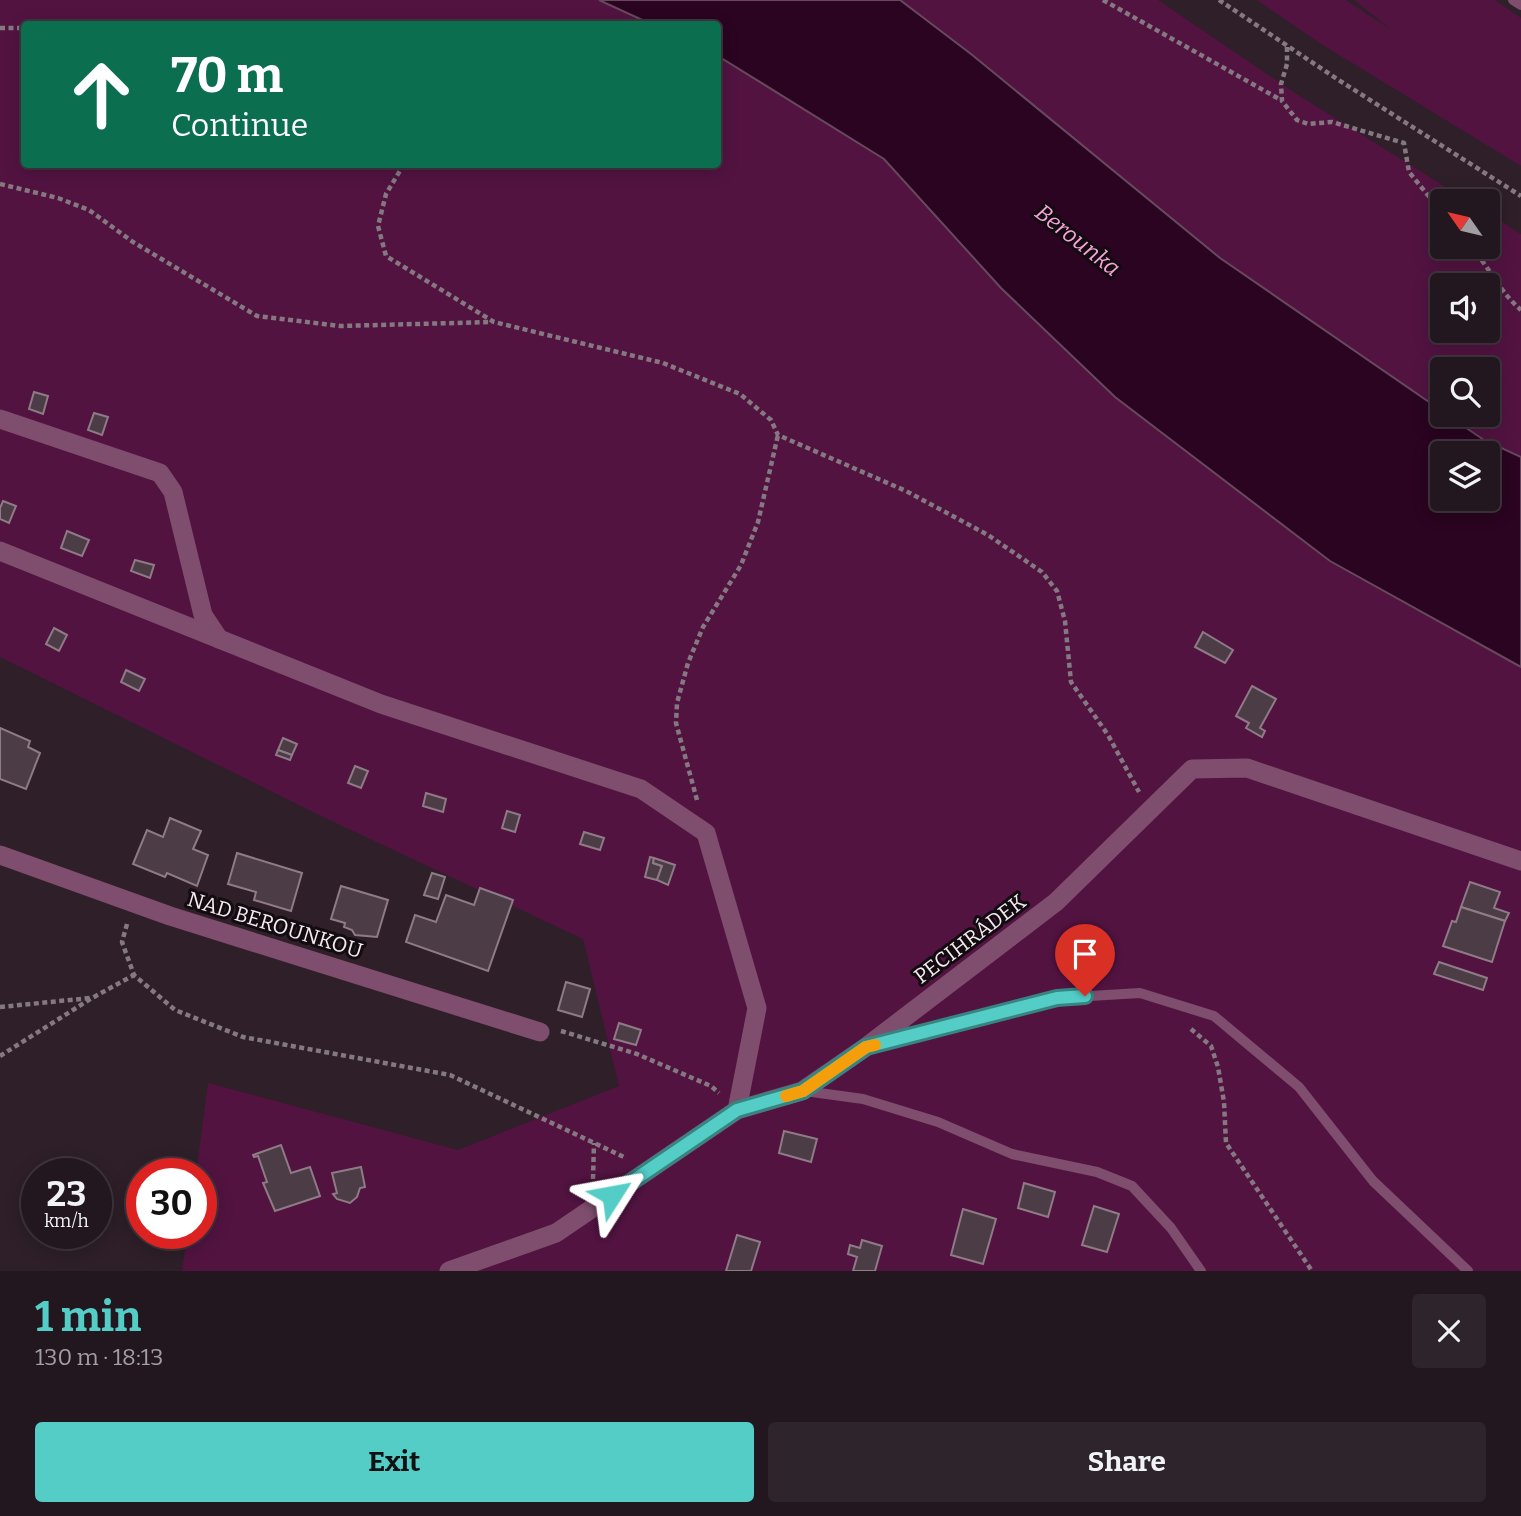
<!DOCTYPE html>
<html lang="en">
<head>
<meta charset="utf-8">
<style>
	:root { --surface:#22171f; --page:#2e242c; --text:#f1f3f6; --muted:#a29fa4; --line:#3f363d; --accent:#54cdc7 }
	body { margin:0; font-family:Bitter,serif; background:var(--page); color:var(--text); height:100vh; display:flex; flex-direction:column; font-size:26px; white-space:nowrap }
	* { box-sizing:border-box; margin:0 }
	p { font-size:23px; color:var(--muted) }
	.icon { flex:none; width:38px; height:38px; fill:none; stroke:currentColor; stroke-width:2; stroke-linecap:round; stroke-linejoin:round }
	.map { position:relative; height:1271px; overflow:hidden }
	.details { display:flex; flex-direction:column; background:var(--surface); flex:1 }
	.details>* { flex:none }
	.hud { position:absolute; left:21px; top:21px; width:700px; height:147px; border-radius:7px; box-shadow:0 4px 18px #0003,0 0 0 2px var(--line); background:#0b6e4f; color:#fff; overflow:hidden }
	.needle { width:46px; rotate:304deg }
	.controls { position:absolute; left:1430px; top:189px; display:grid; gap:14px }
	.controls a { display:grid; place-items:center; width:70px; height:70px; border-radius:7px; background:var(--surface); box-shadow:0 4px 18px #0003,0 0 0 2px var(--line); font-size:35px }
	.speed { position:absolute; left:21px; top:1158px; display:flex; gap:14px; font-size:35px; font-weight:700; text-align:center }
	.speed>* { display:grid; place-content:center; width:91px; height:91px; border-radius:50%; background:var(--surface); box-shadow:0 4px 18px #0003,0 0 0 2px var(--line); line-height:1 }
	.speed small { font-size:18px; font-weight:400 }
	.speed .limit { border:10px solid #d22; background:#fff; color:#111 }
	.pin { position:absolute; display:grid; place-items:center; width:60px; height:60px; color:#fff; margin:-72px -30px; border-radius:50% 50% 50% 0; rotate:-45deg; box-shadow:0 0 7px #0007 }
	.pin .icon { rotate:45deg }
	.me { position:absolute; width:77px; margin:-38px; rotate:56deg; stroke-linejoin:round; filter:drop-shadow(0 0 5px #0008) }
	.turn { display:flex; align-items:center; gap:24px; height:147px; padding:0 35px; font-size:32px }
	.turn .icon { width:91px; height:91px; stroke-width:2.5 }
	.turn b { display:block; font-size:49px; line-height:60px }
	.round { display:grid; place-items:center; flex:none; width:74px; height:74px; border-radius:7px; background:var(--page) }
	.summary { display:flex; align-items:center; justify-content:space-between; height:119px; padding:0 35px }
	h1 { font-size:42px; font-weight:700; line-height:52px; color:var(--accent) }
	.action { display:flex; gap:14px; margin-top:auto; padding:14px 35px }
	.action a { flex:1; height:80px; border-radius:7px; background:var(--accent); color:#111; font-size:28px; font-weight:700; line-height:80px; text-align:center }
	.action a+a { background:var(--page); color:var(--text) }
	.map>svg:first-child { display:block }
	.green { fill:#521341; fill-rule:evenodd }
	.water { fill:#2a0420; stroke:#67495e; stroke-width:2; fill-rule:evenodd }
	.building { fill:#4c3c46; stroke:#8e7b86; stroke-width:2 }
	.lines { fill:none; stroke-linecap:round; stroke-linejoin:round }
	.path { stroke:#857981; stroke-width:4.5; stroke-dasharray:5 3.5; stroke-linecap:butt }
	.service { stroke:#7f4d6e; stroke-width:10 }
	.minor { stroke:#7f4d6e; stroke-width:19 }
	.route-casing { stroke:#378581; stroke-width:18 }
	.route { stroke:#54cdc7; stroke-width:12 }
	.slow { stroke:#f59e0b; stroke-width:12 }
	.labels { text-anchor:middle; stroke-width:6; stroke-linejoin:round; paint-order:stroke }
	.street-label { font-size:21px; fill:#f4eaf0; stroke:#120b10 }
	.water-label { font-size:23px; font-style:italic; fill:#f7a2da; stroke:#120b10 }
</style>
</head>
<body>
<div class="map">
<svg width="1521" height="1271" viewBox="0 0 1521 1271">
	<rect width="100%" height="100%" fill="#2e1f29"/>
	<g class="green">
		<path d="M0,0H599L651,24H24V164H718V56L884,159L1001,288L1330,561L1521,667V1271H182L187,1234H201V1174H196L208,1083L458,1150L619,1086L583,939L319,815L0,657Z"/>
		<path d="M900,0H1158L1295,93L1468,201H1442V247H1488V213L1521,234V457L1484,440L1447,415H1488V369H1442V411L1220,258L971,54ZM1442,285H1488V331H1442Z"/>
		<path d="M1257,0H1346L1393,31L1354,0H1495L1521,18V166L1321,44Z"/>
	</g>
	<path class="water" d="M599,0H900L971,54L1220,258L1442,411V415H1447L1484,440L1521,457V667L1330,561L1115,397L1001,288L884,159L718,56V24H651ZM1442,453H1488V499H1442Z"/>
	<g class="building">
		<path d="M34,392L48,396L43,414L29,409Z"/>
		<path d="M94,413L108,417L102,435L88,430Z"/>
		<path d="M3,501L16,506L9,523L0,519V508Z"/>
		<path d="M67,531L89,540L82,556L61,548Z"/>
		<path d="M135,560L154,565L150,578L131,571Z"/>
		<path d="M54,628L67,635L59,651L46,644Z"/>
		<path d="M1203,632L1233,650L1225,663L1195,647Z"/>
		<path d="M126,670L145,679L139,691L121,682Z"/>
		<path d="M1252,686L1276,699L1260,728L1265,731L1262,737L1246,728L1249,723L1236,716Z"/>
		<path d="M0,728L30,741L28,747L40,753L26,789L0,779Z"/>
		<path d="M283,738L297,744L292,755L278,750Z"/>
		<path d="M278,750L292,755L290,760L276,755Z"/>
		<path d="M355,766L368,771L361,788L348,783Z"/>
		<path d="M426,793L446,799L443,812L423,806Z"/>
		<path d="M507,811L520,815L515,832L502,828Z"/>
		<path d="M170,818L201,831L193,849L208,855L197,886L167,873L165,877L133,864L147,830L163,837Z"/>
		<path d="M584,832L604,838L600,850L580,844Z"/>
		<path d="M237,853L302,873L291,911L254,900L256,892L228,884Z"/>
		<path d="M650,857L654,858L653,863L662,866L657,880L645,877Z"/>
		<path d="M654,858L675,865L668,885L657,880L662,866L653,863Z"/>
		<path d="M432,873L445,877L438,899L424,895Z"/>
		<path d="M1470,882L1500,892L1494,908L1509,913L1505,921L1461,907Z"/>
		<path d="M341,886L388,900L377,937L355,935L352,930L344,927L345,923L331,919Z"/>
		<path d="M480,888L513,900L488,971L406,942L415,915L436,922L446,895L474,905Z"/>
		<path d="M1461,907L1505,921L1492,962L1443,946L1452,921L1456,922Z"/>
		<path d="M1439,962L1487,978L1483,990L1434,974Z"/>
		<path d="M566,982L590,989L582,1017L558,1010Z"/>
		<path d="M619,1023L641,1030L636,1045L614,1039Z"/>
		<path d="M784,1131L817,1139L811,1162L779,1153Z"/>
		<path d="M281,1145L291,1173L310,1167L320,1196L275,1211L263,1183L267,1182L258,1156L254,1157L253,1155Z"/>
		<path d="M361,1167L365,1187L360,1188L357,1197L350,1203L337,1199L333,1194L337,1193L332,1173Z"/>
		<path d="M1024,1183L1055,1192L1048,1217L1018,1208Z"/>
		<path d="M1094,1206L1119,1214L1107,1252L1082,1245Z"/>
		<path d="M963,1209L996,1219L983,1264L951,1255Z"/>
		<path d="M737,1235L760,1242L751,1271H726Z"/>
		<path d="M862,1240L882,1246L875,1271H853L857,1257L848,1254L850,1245L860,1248Z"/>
	</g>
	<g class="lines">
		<g class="path">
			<path d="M1103,0L1281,100"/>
			<path d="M1219,0L1337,79L1521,196"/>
			<path d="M0,28H24"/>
			<path d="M1287,47V64L1281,84L1282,101L1297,120L1308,124L1332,122L1404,143L1409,172L1431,199L1442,220"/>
			<path d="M404,164L386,194L378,226L386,256L494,322L663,363L740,394L771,420L778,435L906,491L988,535L1042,572L1057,591L1065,621L1071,682L1108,735L1139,792"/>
			<path d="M0,184L58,198L89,210L133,242L257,316L340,326L492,322"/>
			<path d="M1471,247C1490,268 1499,291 1521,310"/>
			<path d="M697,800L676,723L677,703L688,663L703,627L741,565L758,522L778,435"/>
			<path d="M127,924L122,942L134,975L175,1010L243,1037L450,1075L626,1158"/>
			<path d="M0,1007L90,998"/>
			<path d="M1191,1029L1211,1046L1218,1067L1224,1102L1226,1143L1312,1271"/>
			<path d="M561,1031L637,1054L711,1086L719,1093"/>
			<path d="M0,1056L92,998L134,975"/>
			<path d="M593,1179L594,1143"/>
		</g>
		<g class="service">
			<path d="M1513,0L1521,5"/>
			<path d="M877,1044L1057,998L1140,993L1214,1016L1299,1087L1373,1181L1468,1271"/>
			<path d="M805,1091L863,1099L938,1122L1012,1154L1097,1172L1132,1186L1171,1228L1201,1271"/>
		</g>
		<g class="minor">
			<path d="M0,419L160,473L173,492L203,615L219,639"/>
			<path d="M0,551L381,704L641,789L706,833L757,1008L737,1110"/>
			<path d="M0,855L170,916L540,1032"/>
			<path d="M449,1271L556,1233L737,1110L802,1091L866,1047L1056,902L1192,769L1247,768L1521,861"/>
		</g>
	</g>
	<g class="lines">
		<g class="route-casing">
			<path id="route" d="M612,1195L737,1110L803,1091L866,1047L1057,998L1085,996"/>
		</g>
		<use href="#route" class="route"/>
		<path class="slow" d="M786,1096L803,1091L866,1047L875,1045"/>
	</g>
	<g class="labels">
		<g class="street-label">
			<text transform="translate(275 925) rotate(17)" y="7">NAD BEROUNKOU</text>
			<text transform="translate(970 939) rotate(-37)" y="7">PECIHRÁDEK</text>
		</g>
		<g class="water-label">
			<text transform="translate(1078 240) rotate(38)" y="8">Berounka</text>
		</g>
	</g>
</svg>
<div class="controls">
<a><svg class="needle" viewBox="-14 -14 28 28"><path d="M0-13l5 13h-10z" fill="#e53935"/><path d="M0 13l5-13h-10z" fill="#a29fa4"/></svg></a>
<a><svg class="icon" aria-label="sound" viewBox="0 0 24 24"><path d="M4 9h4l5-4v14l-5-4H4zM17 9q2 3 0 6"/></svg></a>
<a><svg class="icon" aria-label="search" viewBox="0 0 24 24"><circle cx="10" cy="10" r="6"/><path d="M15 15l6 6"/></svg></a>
<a><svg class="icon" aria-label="layers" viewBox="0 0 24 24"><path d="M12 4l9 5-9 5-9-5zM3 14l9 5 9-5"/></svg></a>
</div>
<div class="speed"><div>23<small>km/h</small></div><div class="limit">30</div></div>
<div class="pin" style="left:1085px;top:996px;background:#d93025"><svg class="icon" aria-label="arrive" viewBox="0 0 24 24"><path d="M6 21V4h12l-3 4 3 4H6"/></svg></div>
<svg class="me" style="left:612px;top:1195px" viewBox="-20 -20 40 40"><path d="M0-17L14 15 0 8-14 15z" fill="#54cdc7" stroke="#fff" stroke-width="4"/></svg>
<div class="hud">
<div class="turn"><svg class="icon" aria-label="ahead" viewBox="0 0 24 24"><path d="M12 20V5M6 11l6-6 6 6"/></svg><div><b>70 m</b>Continue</div></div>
</div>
</div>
<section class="details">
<div class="summary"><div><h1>1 min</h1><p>130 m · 18:13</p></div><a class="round"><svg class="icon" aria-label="close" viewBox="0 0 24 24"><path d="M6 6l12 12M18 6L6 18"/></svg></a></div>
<div class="action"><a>Exit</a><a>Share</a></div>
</section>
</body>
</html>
